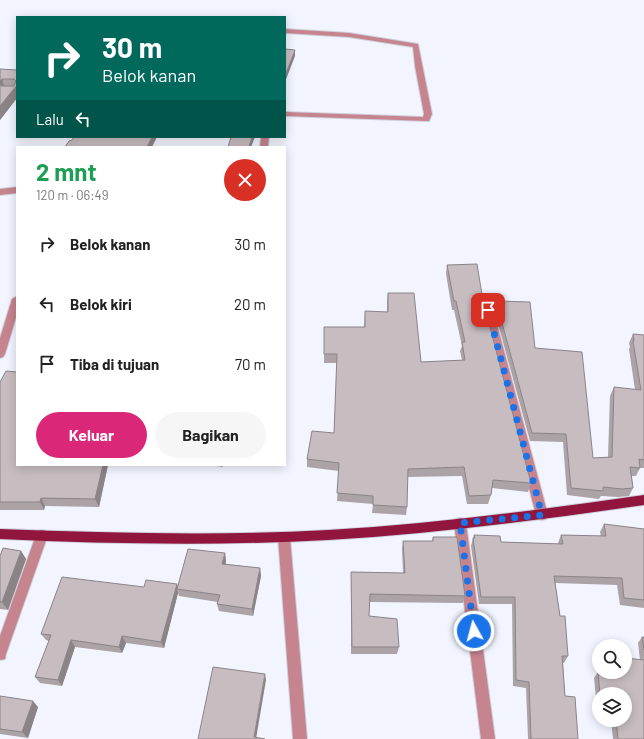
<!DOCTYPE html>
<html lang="id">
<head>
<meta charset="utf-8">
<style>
	:root { --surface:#fff; --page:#f6f6f6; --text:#222; --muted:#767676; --accent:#db2777 }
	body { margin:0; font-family:Barlow,sans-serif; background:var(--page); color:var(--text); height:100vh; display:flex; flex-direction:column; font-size:15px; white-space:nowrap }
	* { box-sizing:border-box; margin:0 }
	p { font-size:13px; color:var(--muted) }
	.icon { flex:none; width:22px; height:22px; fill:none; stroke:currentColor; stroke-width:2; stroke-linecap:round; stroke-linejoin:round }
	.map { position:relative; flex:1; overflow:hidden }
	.details { position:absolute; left:16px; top:146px; width:270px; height:320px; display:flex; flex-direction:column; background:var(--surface); border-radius:0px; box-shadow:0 2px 10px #0003 }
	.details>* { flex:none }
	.banner { position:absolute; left:16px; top:16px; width:270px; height:122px; border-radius:0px; box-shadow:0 2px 10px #0003; background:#00695c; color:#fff; overflow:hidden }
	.controls { position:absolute; left:592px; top:639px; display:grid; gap:8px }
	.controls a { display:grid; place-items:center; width:40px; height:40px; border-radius:50%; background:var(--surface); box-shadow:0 2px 10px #0003; font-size:20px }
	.pin { position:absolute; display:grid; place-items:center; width:34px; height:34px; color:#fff; margin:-17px; border-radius:8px; box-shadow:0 2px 6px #0006 }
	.me { position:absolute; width:44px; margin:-22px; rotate:353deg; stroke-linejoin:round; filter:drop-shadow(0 0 3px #0008) }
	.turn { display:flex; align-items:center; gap:14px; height:84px; padding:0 20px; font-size:18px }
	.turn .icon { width:52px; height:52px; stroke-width:2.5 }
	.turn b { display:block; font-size:28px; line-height:34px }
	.then { display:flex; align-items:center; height:38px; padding:0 20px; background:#0003; gap:8px; font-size:15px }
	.round { display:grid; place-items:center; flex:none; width:42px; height:42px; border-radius:21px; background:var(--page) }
	.head { display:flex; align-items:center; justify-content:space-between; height:68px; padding:0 20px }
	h1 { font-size:24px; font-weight:700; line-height:30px; color:#1e9e55 }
	.cta { display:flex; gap:8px; margin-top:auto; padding:8px 20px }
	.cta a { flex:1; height:46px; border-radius:24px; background:var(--accent); color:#fff; font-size:16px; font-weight:700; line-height:46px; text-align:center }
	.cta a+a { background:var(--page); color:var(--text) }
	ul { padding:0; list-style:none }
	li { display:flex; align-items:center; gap:12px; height:60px; padding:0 20px }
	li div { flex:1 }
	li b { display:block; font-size:15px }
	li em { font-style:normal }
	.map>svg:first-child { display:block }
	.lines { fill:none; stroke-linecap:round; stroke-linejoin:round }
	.minor-casing { stroke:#cfd1da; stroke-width:2 }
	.major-casing { stroke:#cfd1da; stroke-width:2 }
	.minor { fill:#c6848f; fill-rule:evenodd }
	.major { fill:#90163e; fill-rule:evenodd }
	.wall { fill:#aba3a6 }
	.shaded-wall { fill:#8b8487 }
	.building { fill:#c7bdc1; stroke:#8b8487; fill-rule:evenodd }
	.route { stroke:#1a73e8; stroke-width:7; stroke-dasharray:0 12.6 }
</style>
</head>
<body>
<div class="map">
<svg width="644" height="739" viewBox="0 0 644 739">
	<rect width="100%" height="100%" fill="#f2f5ff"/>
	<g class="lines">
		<g class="minor-casing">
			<g id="minor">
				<path d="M285,29L349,33L418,44L432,114L429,121H426L285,116V112L423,117L424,114L415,66L413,47L349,37L285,33Z"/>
				<path d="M261,137H269L268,147H260Z"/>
				<path d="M17,187V193L0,195V189Z"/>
				<path d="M17,296V314L5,354L3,357L0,358V338L12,299Z"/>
				<path d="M488,307L493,310L548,515L546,519L542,520L538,519L536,515L483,310Z"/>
				<path d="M460,518L464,519L466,523L495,739H481L454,523L456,519Z"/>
				<path d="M42,530L46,531L48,535L6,654L5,659L0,660V636L36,535L38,531Z"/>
				<path d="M284,532L288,533L290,537L307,739H293L278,537L280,533Z"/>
			</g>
		</g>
		<g class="major-casing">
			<path id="major" d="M644,495V505C539,520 434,534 328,540C219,546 109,544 0,539V529C109,533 219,536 328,530C434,524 539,510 644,495Z"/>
		</g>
		<use href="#minor" class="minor"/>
		<use href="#major" class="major"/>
	</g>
	<g class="wall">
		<path d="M0,69L17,70V98L0,120Z"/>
		<path d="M447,265L483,301L531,483L528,492L492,488L491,495L488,504H467L462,476L407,477V507L406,515L372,513L373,504L337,501L339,471L307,467V459L334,433L337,363H324V327H364L365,311L387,312V302L388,293L421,362L462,360L460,351L462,346L454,310H452L446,274Z"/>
		<path d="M496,301L535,348L593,458L608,457L610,396L614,387L635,390L629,349L630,347L629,343L633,334L644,335V468H640L636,476H632L633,488L629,496L618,497L601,496L599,499L567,495L563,442L530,441L494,309Z"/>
		<path d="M0,382L17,465H108L99,507L45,506L44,510H0Z"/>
		<path d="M209,465H223V467Z"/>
		<path d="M604,524L644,529V608L620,605L617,585L555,583L560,616L568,656L564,663H563L565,696L578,739H528L526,688L513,686L512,604H479L471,546L473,538L474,535L501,542L558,544V543L561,535L601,536L600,532Z"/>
		<path d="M433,537L465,596L463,603L370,602L369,616L399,647L397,654H351V572L403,573L402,549L403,541H432Z"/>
		<path d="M21,551L26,559L8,610L0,609V556Z"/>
		<path d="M225,553L226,561V564L260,568L261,576L253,616L219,611L217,604L218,602L179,596L178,593L164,648L126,643L122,653L75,647L62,686L40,683L35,677L49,641L46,640L41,634L144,587L177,584V587Z"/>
		<path d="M642,637H644V739H613L611,720H625V694H599V718H598L594,678L598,672H625L640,660L638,643Z"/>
		<path d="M0,696L38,707L28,738L0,734Z"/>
	</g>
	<g class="shaded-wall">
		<path d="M295,50V56L285,82V76Z"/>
		<path d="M2,79L5,88L1,86L0,81Z"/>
		<path d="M17,85V98L0,120V106Z"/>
		<path d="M152,137H157L152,147H147Z"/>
		<path d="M252,137H255L251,147H249Z"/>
		<path d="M103,465H108L99,507L95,499Z"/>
		<path d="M41,498L45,506L44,510L40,502Z"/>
		<path d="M21,551L26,559L8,610L2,602Z"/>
		<path d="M225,553L226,561L224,572L222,564Z"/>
		<path d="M260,568L261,576L253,616L252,609Z"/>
		<path d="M177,584L178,589H177L178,593L164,648L161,642Z"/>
		<path d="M122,636L126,643L122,653L119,647Z"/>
		<path d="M71,640L75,647L62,686L58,680Z"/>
		<path d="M265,674L266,680L256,739L254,737Z"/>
		<path d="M33,701L38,707L28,738L22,732Z"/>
	</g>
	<g class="building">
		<path d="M285,49L295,50L285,76Z"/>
		<path d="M0,69L17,70V85L0,106ZM2,79H14L16,81L14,86H1L0,81Z"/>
		<path d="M74,137H152L147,147H150H65L69,141L72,140Z"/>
		<path d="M231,137H252L249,147H228Z"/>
		<path d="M477,264L483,301L531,483L493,480L491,495L469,496L464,467L408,469L407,507L373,505V496L337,493L339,463L307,459L312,431L334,433L337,354H324V327H365V311L388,312V293H414L421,362L465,360L462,342H465L456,301H454L447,265Z"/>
		<path d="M496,301L530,302L535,348L582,352L593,458L612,457L614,387L641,390L633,341H634L633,334L644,335V460L639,459L640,468L630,467L633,488L622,489L603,487V491L571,488L566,434L532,433Z"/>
		<path d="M6,371L17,372V465H103L95,499L41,498L40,502H0V382Z"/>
		<path d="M604,524L644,529V600L624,598L622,578L554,576L560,616H565L568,656H562L565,696L575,697L578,739H531L529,682L516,680L515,597H481L473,538H475L474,535L500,536L501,542L563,544L561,535L606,536Z"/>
		<path d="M433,537H457L465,596L370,594L369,616L397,619L399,647H352L351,572L405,573L403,541H433Z"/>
		<path d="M3,548L21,551L2,602H0V556Z"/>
		<path d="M188,549L225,553L222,564L260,568L252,609L217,604L220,595L177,589Z"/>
		<path d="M62,577L144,587L146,580L177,584L161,642L122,636L119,647L71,640L58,680L35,677L51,635L41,634Z"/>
		<path d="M642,637H644V650Z"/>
		<path d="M625,658L644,660V739H618L616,720H625V694H600L598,672L605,673V672H625Z"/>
		<path d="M213,667L265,674L254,737L265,739H198Z"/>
		<path d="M0,696L33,701L22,732L0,729Z"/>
	</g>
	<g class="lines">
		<path class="route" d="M474,631L460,523L542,515L488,310"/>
	</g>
</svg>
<div class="controls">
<a><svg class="icon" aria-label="search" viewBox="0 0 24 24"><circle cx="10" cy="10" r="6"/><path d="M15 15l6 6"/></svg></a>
<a><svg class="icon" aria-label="layers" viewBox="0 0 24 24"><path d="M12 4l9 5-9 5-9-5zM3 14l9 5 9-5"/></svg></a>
</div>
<div class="pin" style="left:488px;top:310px;background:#d93025"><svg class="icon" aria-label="arrive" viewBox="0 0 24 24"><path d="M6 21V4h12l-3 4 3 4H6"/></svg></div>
<svg class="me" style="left:474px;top:631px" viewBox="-20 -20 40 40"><circle r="17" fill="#1a73e8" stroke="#fff" stroke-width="3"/><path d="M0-11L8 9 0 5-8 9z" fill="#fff"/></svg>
<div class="banner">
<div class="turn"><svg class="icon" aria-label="right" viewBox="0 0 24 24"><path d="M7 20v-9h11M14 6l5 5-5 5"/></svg><div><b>30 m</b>Belok kanan</div></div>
<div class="then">Lalu<svg class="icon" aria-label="left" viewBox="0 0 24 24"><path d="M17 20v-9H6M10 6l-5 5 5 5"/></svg></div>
</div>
<section class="details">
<div class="head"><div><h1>2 mnt</h1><p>120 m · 06:49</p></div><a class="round" style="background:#d93025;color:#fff"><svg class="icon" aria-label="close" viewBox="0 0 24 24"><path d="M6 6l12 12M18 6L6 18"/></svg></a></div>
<ul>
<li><svg class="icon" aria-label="right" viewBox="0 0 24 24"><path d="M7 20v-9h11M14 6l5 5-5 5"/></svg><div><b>Belok kanan</b></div><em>30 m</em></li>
<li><svg class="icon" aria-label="left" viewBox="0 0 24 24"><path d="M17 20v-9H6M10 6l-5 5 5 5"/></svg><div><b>Belok kiri</b></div><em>20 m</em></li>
<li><svg class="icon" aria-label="arrive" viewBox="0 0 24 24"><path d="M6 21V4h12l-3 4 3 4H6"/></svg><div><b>Tiba di tujuan</b></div><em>70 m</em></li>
</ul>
<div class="cta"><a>Keluar</a><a>Bagikan</a></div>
</section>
</div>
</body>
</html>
